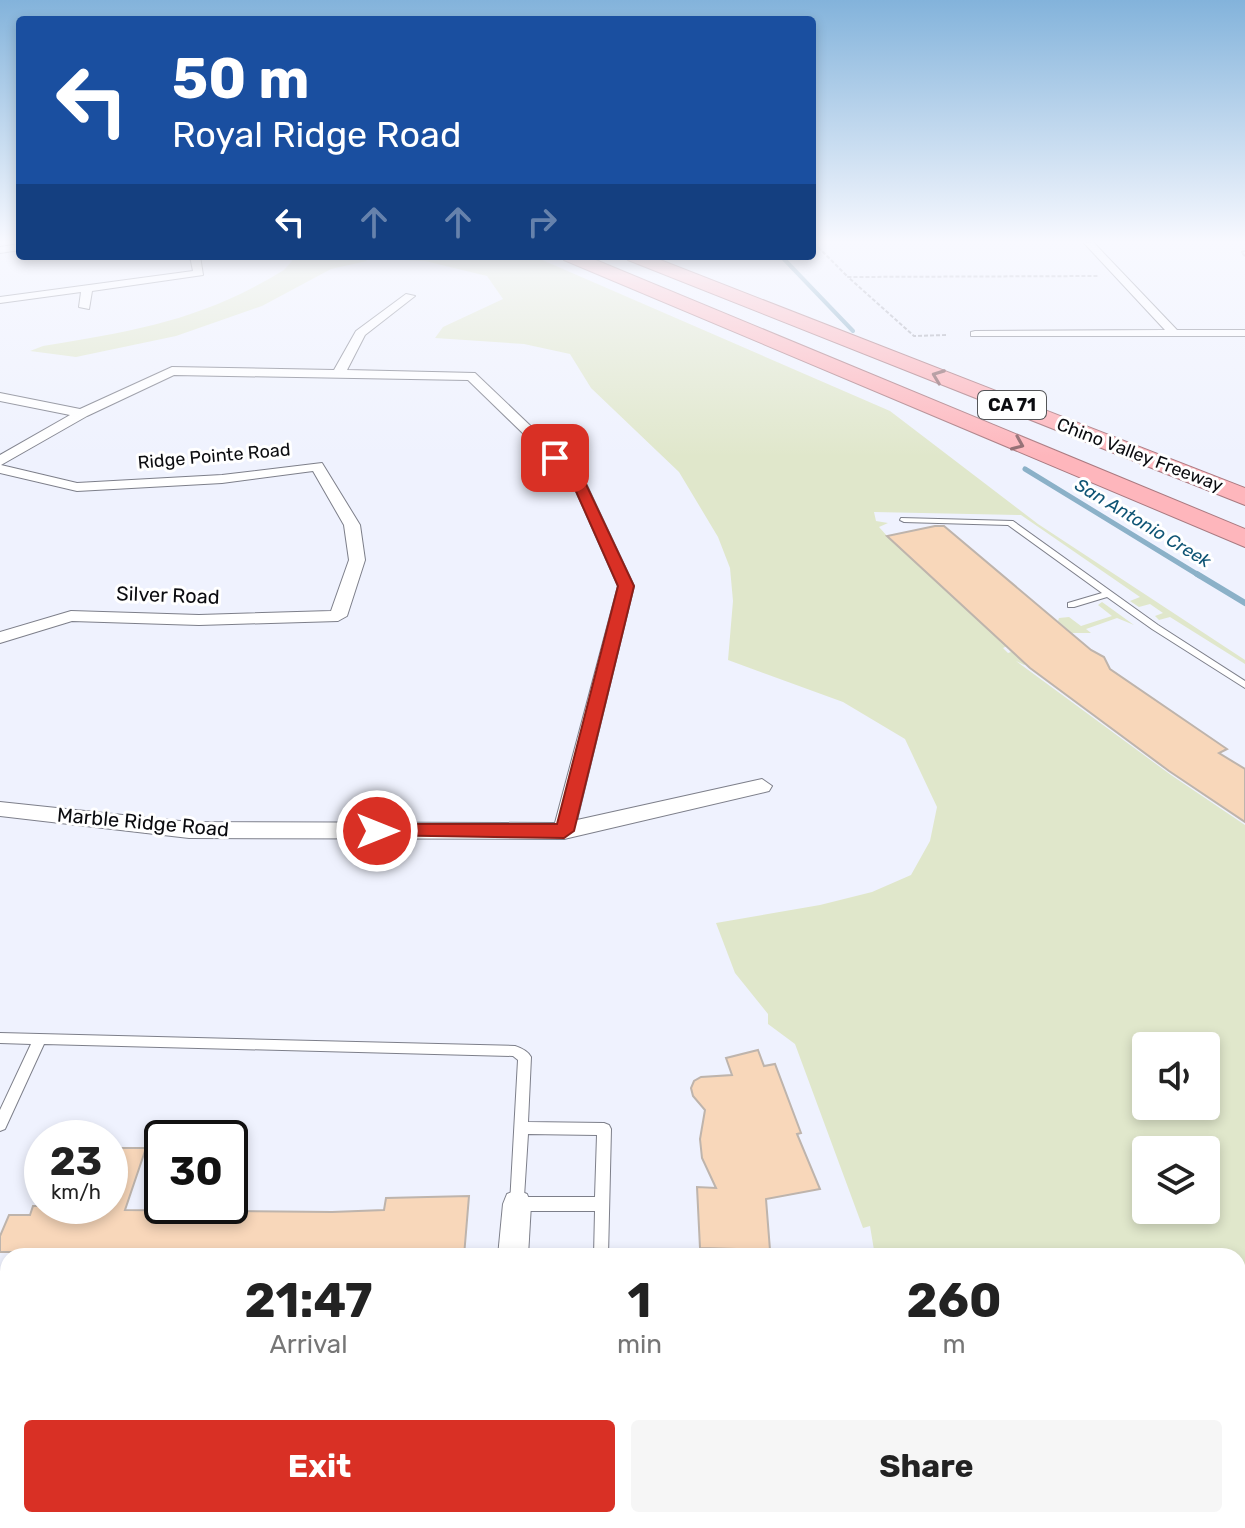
<!DOCTYPE html>
<html lang="en">
<head>
<meta charset="utf-8">
<style>
	:root { --surface:#fff; --page:#f6f6f6; --text:#222; --muted:#767676; --accent:#d93025 }
	body { margin:0; font-family:Rubik,sans-serif; background:var(--page); color:var(--text); height:100vh; display:flex; flex-direction:column; font-size:30px; white-space:nowrap }
	* { box-sizing:border-box; margin:0 }
	p { font-size:26px; color:var(--muted) }
	.icon { flex:none; width:44px; height:44px; fill:none; stroke:currentColor; stroke-width:2; stroke-linecap:round; stroke-linejoin:round }
	.map { position:relative; flex:1; overflow:hidden }
	.drawer { position:absolute; left:0px; top:1248px; width:1246px; height:280px; display:flex; flex-direction:column; background:var(--surface); border-radius:24px 24px 0 0; box-shadow:0 4px 12px #0003 }
	.drawer>* { flex:none }
	.guide { position:absolute; left:16px; top:16px; width:800px; height:244px; border-radius:8px; box-shadow:0 4px 12px #0003; background:#1a4fa0; color:#fff; overflow:hidden }
	.buttons { position:absolute; left:1132px; top:1032px; display:grid; gap:16px }
	.buttons a { display:grid; place-items:center; width:88px; height:88px; border-radius:8px; background:var(--surface); box-shadow:0 4px 12px #0003; font-size:40px }
	.speed { position:absolute; left:24px; top:1120px; display:flex; gap:16px; font-size:40px; font-weight:700; text-align:center }
	.speed>* { display:grid; place-content:center; width:104px; height:104px; border-radius:50%; background:var(--surface); box-shadow:0 4px 12px #0003; line-height:1 }
	.speed small { font-size:20px; font-weight:400 }
	.speed .limit { border:4px solid #111; border-radius:12px; background:#fff; color:#111 }
	.pin { position:absolute; display:grid; place-items:center; width:68px; height:68px; color:#fff; margin:-34px; border-radius:16px; box-shadow:0 4px 12px #0006 }
	.me { position:absolute; width:88px; margin:-44px; rotate:90deg; stroke-linejoin:round; filter:drop-shadow(0 0 6px #0008) }
	.turn { display:flex; align-items:center; gap:28px; height:168px; padding:0 24px; font-size:36px }
	.turn .icon { width:104px; height:104px; stroke-width:2.5 }
	.turn b { display:block; font-size:56px; line-height:68px }
	.lanes { display:flex; align-items:center; height:76px; padding:0 24px; background:#0003; justify-content:center; gap:40px; direction:ltr }
	.lanes .off { opacity:.35 }
	.eta { display:flex; justify-content:space-evenly; align-items:center; height:136px; text-align:center }
	.eta b { font-size:48px; font-weight:700; line-height:56px }
	.button { display:flex; gap:16px; margin-top:auto; padding:16px 24px }
	.button a { flex:1; height:92px; border-radius:8px; background:var(--accent); color:#fff; font-size:32px; font-weight:700; line-height:92px; text-align:center }
	.button a+a { background:var(--page); color:var(--text) }
	.map>svg:first-child { display:block }
	.green { fill:#e0e7cb; fill-rule:evenodd }
	.lines { fill:none; stroke-linecap:round; stroke-linejoin:round }
	.stream-far2 { stroke:#8bb1c8; stroke-width:4 }
	.stream-far1 { stroke:#8bb1c8; stroke-width:5 }
	.stream { stroke:#8bb1c8; stroke-width:6 }
	.building { fill:#f8d7ba; stroke:#beb4ac; stroke-width:2 }
	.lane-casing { stroke:#7d7f8a; stroke-width:2 }
	.street-casing { stroke:#7d7f8a; stroke-width:2 }
	.primary-casing { stroke:#a97a80; stroke-width:2 }
	.highway-casing { stroke:#a97a80; stroke-width:2 }
	.path { stroke:#a9abb5; stroke-width:2; stroke-dasharray:4 2; stroke-linecap:butt }
	.lane { fill:#fff; fill-rule:evenodd }
	.street { fill:#fff; fill-rule:evenodd }
	.primary { fill:#fed3d7; fill-rule:evenodd }
	.highway { fill:#feb6bc; fill-rule:evenodd }
	.oneway { stroke:#916a6f }
	.route { fill:#d93025; stroke:#8d1f18; stroke-width:2 }
	.labels { text-anchor:middle; stroke-width:6; stroke-linejoin:round; paint-order:stroke }
	.shield { fill:#fff; stroke:#545558; stroke-width:2 }
	.shield-label { font-size:18px; font-weight:bold; fill:#0b0c10 }
	.far-street-label { font-size:18px; fill:#0b0c10; stroke:#fff }
	.far-water-label { font-size:18px; font-style:italic; fill:#0e5474; stroke:#fff }
	.street-label { font-size:20px; fill:#0b0c10; stroke:#fff }
</style>
</head>
<body>
<div class="map">
<svg width="1245" height="1528" viewBox="0 0 1245 1528">
	<rect width="100%" height="100%" fill="#eff2fe"/>
	<g class="green">
		<path d="M291,256H533L890,411L1038,524L1245,660V664L1170,617L1159,620L1155,616L1163,613L1150,604L1139,607L1130,601L1140,597L1021,515L874,512L876,521L888,523L879,527L888,537L1007,646L1003,648L1008,653L1011,652L1009,650L1043,641L1045,657L1024,665L1016,661L1171,775L1245,825V1499L1238,1497V1256H875L870,1226L863,1228L795,1044L768,1024V1014L735,973L716,923L820,905L872,892L911,875L930,841L937,807L905,739L843,702L728,660L733,601L730,568L718,537L679,472L591,388L570,354L524,344L435,338L443,327L503,299L487,276L425,261L364,258L367,261L331,269L262,306L176,336L76,357L30,351L43,346C137,330 200,321 284,270L292,261ZM1146,1046H1206V1106H1146ZM1146,1150H1206V1210H1146Z"/>
		<path d="M1102,602L1134,625L1117,618L1086,629L1091,633H1072L1058,621L1059,618L1069,617L1081,626L1112,616L1098,605Z"/>
	</g>
	<g class="lines">
		<path class="stream-far2" d="M781,256L853,331"/>
		<path class="stream-far1" d="M1025,469L1200,576"/>
		<path class="stream" d="M1197,574L1245,603"/>
	</g>
	<g class="building">
		<path d="M935,526H944L1091,650L1104,657L1110,669L1227,749L1219,753L1245,769V822L1169,771L1030,668L887,536Z"/>
		<path d="M758,1050L764,1066L775,1064L801,1133L797,1134L820,1189L766,1199L770,1250L700,1248L697,1187L716,1188L702,1158L700,1139L705,1110L693,1096L691,1088L694,1081L701,1077L732,1075L726,1058Z"/>
		<path d="M110,1148H146L125,1210L332,1212L384,1210L386,1198L469,1196L464,1256H15L17,1252H0V1236L9,1215H30L33,1206H110Z"/>
	</g>
	<g class="lines">
		<g class="lane-casing">
			<g id="lane">
				<path d="M901,518L1013,521L1158,625L1245,681V688L1152,629L1107,597L1074,607H1068V603L1102,593L1008,525L904,522L900,520Z"/>
				<path d="M0,1033L515,1046C521,1048 528,1051 531,1057L528,1122L604,1123L609,1125L611,1129L608,1256H594L595,1211H517L512,1209L510,1204L518,1060L513,1056L44,1044L5,1129L0,1131V1110L31,1044L0,1043ZM528,1134L597,1135L595,1197H524Z"/>
			</g>
		</g>
		<g class="street-casing">
			<g id="street">
				<path d="M1084,243H1094L1177,330H1245V336H971V332L975,331L1165,330Z"/>
				<path d="M20,244V250L0,253V247Z"/>
				<path d="M190,256H200L203,275L92,291L89,309L79,307L81,292L0,303V297L193,271Z"/>
				<path d="M406,294L415,296L365,335L347,370L475,373L582,475L634,586L577,820L762,779L772,786L769,791L564,839L189,838L0,816V802L189,822L555,823L618,586L571,480L468,380L174,375L87,416L1,465L77,483L222,475L322,463L360,525L365,560L347,616L338,621L199,625L72,621L0,643V632L71,611L199,615L331,611L349,560L344,525L313,471L222,483L77,491L0,473V455L70,415L0,401V393L80,409L172,367L334,370L356,331Z"/>
				<path d="M517,1190L527,1194L531,1204L528,1256H498L503,1204L507,1194Z"/>
			</g>
		</g>
		<g class="primary-casing">
			<g id="primary">
				<rect x="0" y="1378" width="8" height="52"/>
				<path d="M0,1487H8V1520H34L30,1528H0Z"/>
				<path d="M494,1520H624L627,1528H497Z"/>
				<path d="M1045,1520H1124L1127,1528H1048Z"/>
			</g>
		</g>
		<g class="highway-casing">
			<g id="highway">
				<path d="M561,256H586L1245,529V547L564,260Z"/>
				<path d="M625,256H650L1245,488V505L628,260Z"/>
			</g>
		</g>
		<g class="path">
			<path d="M814,243L848,277"/>
			<path d="M1245,251L1241,252L1245,256"/>
			<path d="M946,335L914,336L848,277L1099,276"/>
		</g>
		<use href="#lane" class="lane"/>
		<use href="#street" class="street"/>
		<use href="#primary" class="primary"/>
		<use href="#highway" class="highway"/>
	</g>
	<defs><path id="oneway-chevron" d="M-2-3.5L2.5 0L-2 3.5" fill="none" stroke-width="1.6" stroke-linecap="round" stroke-linejoin="round" transform="scale(2)"/></defs>
	<g class="oneway">
		<use href="#oneway-chevron" transform="translate(938 376) rotate(-159)"/>
		<use href="#oneway-chevron" transform="translate(1018 444) rotate(23)"/>
	</g>
	<linearGradient id="sky" x2="0" y2="1"><stop stop-color="#83b3db"/><stop offset="0.53" stop-color="#f8f9ff"/><stop offset="1" stop-color="#f8f9ff" stop-opacity="0"/></linearGradient>
	<rect width="1245" height="457" fill="url(#sky)"/>
	<path class="route" d="M555,454L583,478L634,586L574,831L564,838L370,835L367,831L370,826L377,824H557L618,586L571,480L549,458Z"/>
	<g class="labels">
		<rect class="shield" x="978" y="391" width="68" height="28" rx="6"/>
		<g class="shield-label">
			<text x="1012" y="411">CA 71</text>
		</g>
		<g class="far-street-label">
			<text transform="translate(1140 455) rotate(21)" y="6">Chino Valley Freeway</text>
			<text transform="translate(214 456) rotate(-5)" y="6">Ridge Pointe Road</text>
		</g>
		<g class="far-water-label">
			<text transform="translate(1143 523) rotate(31)" y="6">San Antonio Creek</text>
		</g>
		<g class="street-label">
			<text transform="translate(168 595) rotate(2)" y="7">Silver Road</text>
			<text transform="translate(143 822) rotate(5)" y="7">Marble Ridge Road</text>
		</g>
	</g>
</svg>
<div class="buttons">
<a><svg class="icon" aria-label="sound" viewBox="0 0 24 24"><path d="M4 9h4l5-4v14l-5-4H4zM17 9q2 3 0 6"/></svg></a>
<a><svg class="icon" aria-label="layers" viewBox="0 0 24 24"><path d="M12 4l9 5-9 5-9-5zM3 14l9 5 9-5"/></svg></a>
</div>
<div class="speed"><div>23<small>km/h</small></div><div class="limit">30</div></div>
<div class="pin" style="left:555px;top:458px;background:#d93025"><svg class="icon" aria-label="arrive" viewBox="0 0 24 24"><path d="M6 21V4h12l-3 4 3 4H6"/></svg></div>
<svg class="me" style="left:377px;top:831px" viewBox="-20 -20 40 40"><circle r="17" fill="#d93025" stroke="#fff" stroke-width="3"/><path d="M0-11L8 9 0 5-8 9z" fill="#fff"/></svg>
<div class="guide">
<div class="turn"><svg class="icon" aria-label="left" viewBox="0 0 24 24"><path d="M17 20v-9H6M10 6l-5 5 5 5"/></svg><div><b>50 m</b>Royal Ridge Road</div></div>
<div class="lanes"><svg class="icon" aria-label="left" viewBox="0 0 24 24"><path d="M17 20v-9H6M10 6l-5 5 5 5"/></svg><svg class="icon off" aria-label="ahead" viewBox="0 0 24 24"><path d="M12 20V5M6 11l6-6 6 6"/></svg><svg class="icon off" aria-label="ahead" viewBox="0 0 24 24"><path d="M12 20V5M6 11l6-6 6 6"/></svg><svg class="icon off" aria-label="right" viewBox="0 0 24 24"><path d="M7 20v-9h11M14 6l5 5-5 5"/></svg></div>
</div>
<section class="drawer">
<div class="eta">
<div><b>21:47</b><p>Arrival</p></div>
<div><b>1</b><p>min</p></div>
<div><b>260</b><p>m</p></div>
</div>
<div class="button"><a>Exit</a><a>Share</a></div>
</section>
</div>
</body>
</html>
